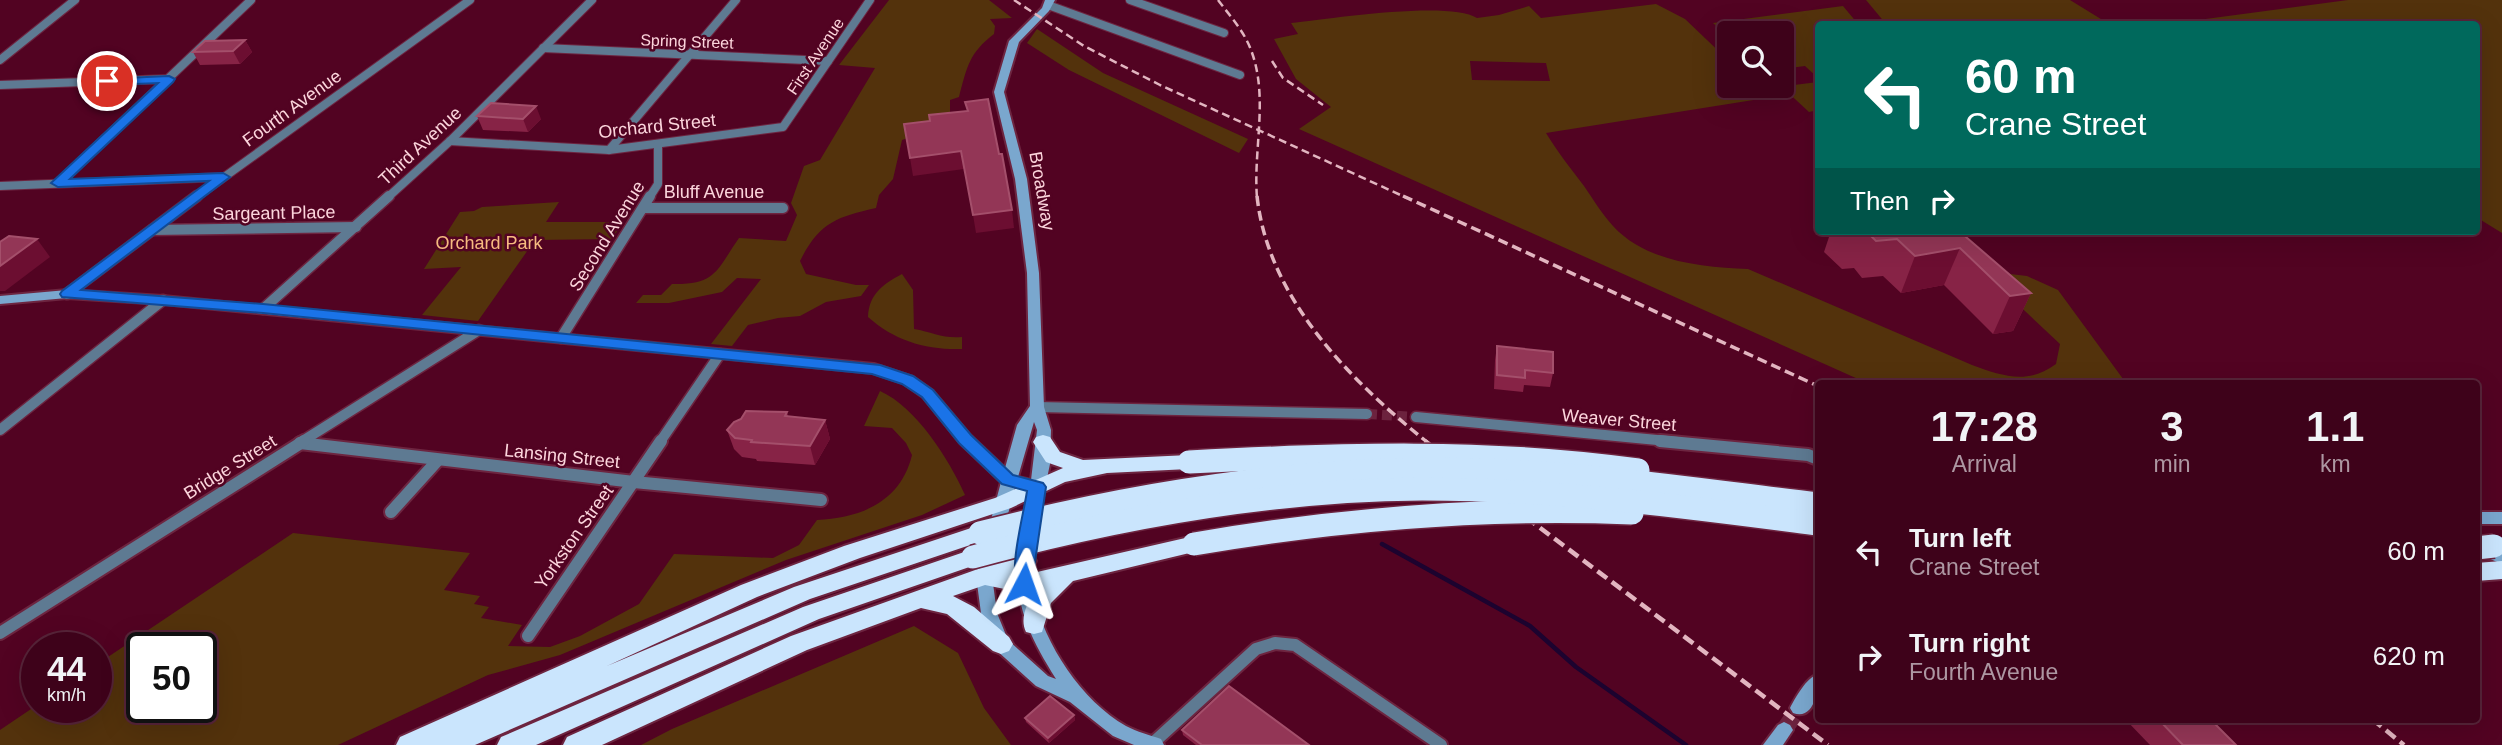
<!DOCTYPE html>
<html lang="en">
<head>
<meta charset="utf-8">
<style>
	:root { --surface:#3e021a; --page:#450c23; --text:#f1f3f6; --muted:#ad97a2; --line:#572439 }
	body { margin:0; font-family:Helvetica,sans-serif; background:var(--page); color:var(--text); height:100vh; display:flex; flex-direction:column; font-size:26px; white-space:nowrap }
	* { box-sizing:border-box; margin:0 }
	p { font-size:23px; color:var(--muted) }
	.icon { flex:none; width:38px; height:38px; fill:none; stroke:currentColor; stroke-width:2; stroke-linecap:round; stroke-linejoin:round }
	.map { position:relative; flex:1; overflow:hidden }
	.details { position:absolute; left:1815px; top:380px; width:665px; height:343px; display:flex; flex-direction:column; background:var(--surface); border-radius:7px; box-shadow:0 7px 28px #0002,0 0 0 2px var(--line) }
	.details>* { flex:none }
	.guide { position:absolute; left:1815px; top:21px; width:665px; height:214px; border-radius:7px; box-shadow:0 7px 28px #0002,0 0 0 2px var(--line); background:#00695c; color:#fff; overflow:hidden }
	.fabs { position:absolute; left:1717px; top:21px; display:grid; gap:14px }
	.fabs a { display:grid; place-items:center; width:77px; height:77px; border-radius:7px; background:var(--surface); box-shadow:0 7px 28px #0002,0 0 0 2px var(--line); font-size:35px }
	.speed { position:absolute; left:21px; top:632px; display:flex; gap:14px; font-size:35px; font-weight:700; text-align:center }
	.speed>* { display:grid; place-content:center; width:91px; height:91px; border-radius:50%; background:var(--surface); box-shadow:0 7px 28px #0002,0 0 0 2px var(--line); line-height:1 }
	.speed small { font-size:18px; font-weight:400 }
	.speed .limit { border:4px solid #111; border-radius:10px; background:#fff; color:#111 }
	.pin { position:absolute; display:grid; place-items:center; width:60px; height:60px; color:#fff; margin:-30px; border:4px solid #fff; border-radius:50%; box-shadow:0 2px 7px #0007 }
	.me { position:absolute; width:77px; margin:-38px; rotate:4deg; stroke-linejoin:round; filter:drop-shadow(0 0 5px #0008) }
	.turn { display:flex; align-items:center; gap:24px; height:147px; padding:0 35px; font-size:32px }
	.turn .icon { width:91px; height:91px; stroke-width:2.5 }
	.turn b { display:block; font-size:49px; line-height:60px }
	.then { display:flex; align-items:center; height:66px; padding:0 35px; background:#0003; gap:14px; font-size:26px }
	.eta { display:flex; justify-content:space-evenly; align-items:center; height:119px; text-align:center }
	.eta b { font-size:42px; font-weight:600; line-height:49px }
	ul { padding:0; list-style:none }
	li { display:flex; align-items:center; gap:21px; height:105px; padding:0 35px }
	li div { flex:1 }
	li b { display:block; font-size:26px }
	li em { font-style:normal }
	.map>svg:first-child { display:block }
	.green { fill:#53320c; fill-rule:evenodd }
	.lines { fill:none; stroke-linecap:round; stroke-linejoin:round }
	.stream { stroke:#1c032f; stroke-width:4.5 }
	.street-tunnel { stroke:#6c223e; stroke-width:10; stroke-dasharray:10 5; stroke-linecap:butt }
	.secondary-tunnel { stroke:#6c223e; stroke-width:17; stroke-dasharray:17 8; stroke-linecap:butt }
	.street-far2-casing { stroke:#6d2540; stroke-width:10 }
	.street-far1-casing { stroke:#6d2540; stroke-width:13 }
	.street-casing { stroke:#6d2540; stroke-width:16 }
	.secondary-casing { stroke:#6d2540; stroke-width:4 }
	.highway-casing { stroke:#6d2540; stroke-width:4 }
	.street-far2 { stroke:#5e7a92; stroke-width:8 }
	.street-far1 { stroke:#5e7a92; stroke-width:10 }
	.street { stroke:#5e7a92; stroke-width:12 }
	.secondary { fill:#7aa7ce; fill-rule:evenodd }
	.highway { fill:#cae5fd; fill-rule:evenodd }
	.rail-far2 { stroke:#e2b5c0; stroke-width:2.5; stroke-dasharray:8 4.5; stroke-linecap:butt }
	.rail-far1 { stroke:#e2b5c0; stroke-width:3.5; stroke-dasharray:10 5; stroke-linecap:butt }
	.rail { stroke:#e2b5c0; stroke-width:4.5; stroke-dasharray:12 6; stroke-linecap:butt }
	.highway-bridge-casing { stroke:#6d2540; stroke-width:26; stroke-linecap:butt }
	.highway-bridge { stroke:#cae5fd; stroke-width:23 }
	.wall { fill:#872346 }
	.shaded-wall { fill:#6c0e31 }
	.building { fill:#933656; stroke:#a44f6b; stroke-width:2 }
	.route { fill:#1a73e8; stroke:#114b97; stroke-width:2 }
	.labels { text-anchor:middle; stroke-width:5; stroke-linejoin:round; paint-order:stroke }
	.far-street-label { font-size:16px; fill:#fcd5dc; stroke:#520322 }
	.street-label { font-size:18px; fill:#fcd5dc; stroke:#520322 }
	.park-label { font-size:18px; fill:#f6bb80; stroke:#520322 }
</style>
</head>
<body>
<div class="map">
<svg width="2502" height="745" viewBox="0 0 2502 745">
	<rect width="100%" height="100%" fill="#520322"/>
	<g class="green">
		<path d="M889,0H989L1012,18L990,19L995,26L994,34C969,53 967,67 959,97L950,100V114L920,134L902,140L893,179L879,195L876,208C836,217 819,223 800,261L806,274L856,285H869L861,296L826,302L800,316L778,318L748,325L732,346L711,344L761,279L737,278L722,292L669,303H636L643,295H661L672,284C716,285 716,271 739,238L786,241L797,215L791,203L804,166L820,160L875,68L839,65Z"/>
		<path d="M1866,0H2070L2109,24H1886Z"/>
		<path d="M2348,0H2502V233L2476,217V24L2183,22Z"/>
		<path d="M1656,4L1685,19L1729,61V86H1754L1766,98L1546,133C1557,151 1571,169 1584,186C1593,199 1602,214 1613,226C1646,262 1702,267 1748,269L1972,365C2002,376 2028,385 2056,364L2060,344L1993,281V272L2027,276L2058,290L2126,383H1867L1299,129L1331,107L1296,79L1274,39L1298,34L1291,23C1327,19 1450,0 1477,18L1499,15L1529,6L1541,18ZM1470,61L1546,63L1550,81L1472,80Z"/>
		<path d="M1843,6L1858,24H1818V78L1805,66L1782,69V33H1729V37L1713,23Z"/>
		<path d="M1037,29L1103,73L1248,139L1239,153L1069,70L1027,43Z"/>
		<path d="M1782,82L1786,86L1818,82V110L1809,112L1781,86Z"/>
		<path d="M559,202L546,222H623L612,239L535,240L478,321L422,315L461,267L424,269L460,212L474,211L482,207Z"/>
		<path d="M902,274L913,290L914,329C932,332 944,339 962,337V349C926,350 895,341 868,317C869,294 883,284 902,274Z"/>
		<path d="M880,391C916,407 949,459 965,495L922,515L786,560L560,655L488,675L338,745H0V730L37,705V707H96V665L293,533L470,553L444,590L480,596L474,604L489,607L481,618L522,625L508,646L550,647L580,636L639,604L674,554L773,558L799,545L817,520C862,518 901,501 912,455L906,443L892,428L864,426ZM142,648H201V707H142Z"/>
		<path d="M914,626L958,653L984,708L1011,745H641L672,729Z"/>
	</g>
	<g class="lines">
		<path class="stream" d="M1382,544L1530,626L1576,667L1686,745"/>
		<path class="street-tunnel" d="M1367,414L1416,417"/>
		<path class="secondary-tunnel" d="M1784,730L1799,708"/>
		<g class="street-far2-casing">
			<g id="street-far2">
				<path d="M1130,0L1224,33"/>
				<path d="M1048,5L1240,75"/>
				<path d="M543,48L828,61"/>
				<path d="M0,60L75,0"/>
				<path d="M0,85L169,79"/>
				<path d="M450,141L609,150L783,127L870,0"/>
				<path d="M609,150L736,0"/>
				<path d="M58,183L251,0"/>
				<path d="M0,186L223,177"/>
				<path d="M195,198L470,0"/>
				<path d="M387,198L450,141L592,0"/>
				<path d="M649,198L658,184V144"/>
			</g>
		</g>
		<g class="street-far1-casing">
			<g id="street-far1">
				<path d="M645,208H783"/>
				<path d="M152,230L356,227"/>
				<path d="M67,294L197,196"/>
				<path d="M263,309L389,196"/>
				<path d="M561,338L650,196"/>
				<path d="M1037,407L1367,414"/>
				<path d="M1416,417L1678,442"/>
				<path d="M0,430L163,300"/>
				<path d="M301,442L479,330"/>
				<path d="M660,442L720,354"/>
			</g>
		</g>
		<g class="street-casing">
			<g id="street">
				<path d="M1660,441L1808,455L1818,459"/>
				<path d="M300,443L634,482L821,500"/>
				<path d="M391,512L438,460"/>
				<path d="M0,633L304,441"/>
				<path d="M528,636L661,441"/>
				<path d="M1153,743L1256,649L1275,643L1295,645L1441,745"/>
			</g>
		</g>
		<g class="secondary-casing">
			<g id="secondary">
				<path d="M1045,0H1055L1049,11L1019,42L1004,92L1027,179L1039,273L1044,407L1051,430L1050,464L1036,531H1024L1022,527L1029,491L1015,487L992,576L997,613L1008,640L1048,676L1056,679C1029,636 1013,603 1018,551L1020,547L1026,545L1032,547L1034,551C1033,566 1032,580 1034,595C1044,644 1082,701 1126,726C1137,732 1150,735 1161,739L1164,745H1134L1113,736L1070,702L1036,686L995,649L981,613L976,576L1001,482L960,443L923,397L903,383L873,373L163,304L67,298L0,304V296L67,290L163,296L874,364L913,377L933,391L970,435L1005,468L1017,425L1030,406L1027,273L1015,179L994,92L1009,41L1042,8ZM1034,422L1037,430L1031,480L1018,477Z"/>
				<rect x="2476" y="512" width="26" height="12"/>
				<path d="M2481,542L2502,551V564L2476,553V543Z"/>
				<path d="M1818,674C1819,688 1815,721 1793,713L1790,708C1796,697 1806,678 1818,674Z"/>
				<path d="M1784,722L1790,725L1793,730L1783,745H1763L1778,725Z"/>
			</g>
		</g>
		<g class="highway-casing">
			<g id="highway">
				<path d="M1043,435L1050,437L1060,452L1083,460L1189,455L1196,457L1199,462L1196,467L1189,469L1107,473L1065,482L1011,508L860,558L757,597L607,666L794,587L980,525L988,527L991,533L988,539L810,599L475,745H396L400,737L741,585L844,546L995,498L1063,468L1046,462L1033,442L1036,437Z"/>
				<path d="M1194,536L1202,538L1205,544L1202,550L1073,581L1051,603L1042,632L1034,634L1026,632C1019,618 1028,602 1035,590L1024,593L985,585L953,596L974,607L1009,637L1013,644L1009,651L1001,654L993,651L947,614L921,608L807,650L602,745H563L567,737L791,636L1017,555L1025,553L1033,555L1036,561L1033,567L1015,573L1024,575Z"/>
				<path d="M973,549L981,551L984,557L981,563L819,619L536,745H497L501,737L803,607Z"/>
				<path d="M2502,561V579L2476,581V563Z"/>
			</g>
		</g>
		<use href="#street-far2" class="street-far2"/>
		<use href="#street-far1" class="street-far1"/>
		<use href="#street" class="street"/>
		<use href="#secondary" class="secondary"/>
		<use href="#highway" class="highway"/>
		<g class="rail-far2">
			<path d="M1014,0L1084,46L1160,85L1407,198"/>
			<path d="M1218,0C1230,16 1244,31 1251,50C1269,97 1253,149 1257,198"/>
			<path d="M1272,61L1283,78L1323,105"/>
		</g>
		<g class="rail-far1">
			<path d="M1257,196C1268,299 1351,381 1427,442"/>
			<path d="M1403,196L1818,386"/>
		</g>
		<g class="rail">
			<path d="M1425,441L1828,745"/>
			<path d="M2372,719L2404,745"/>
		</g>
		<g class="highway-bridge-casing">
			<g id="highway-bridge">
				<path d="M1189,462C1340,454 1488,449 1638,470"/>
				<path d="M980,533C1146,490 1315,464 1487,470C1598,474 1708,491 1818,504"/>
				<path d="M1194,544C1340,519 1484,507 1632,513"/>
				<path d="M2476,548L2494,546"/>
				<path d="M973,557C1120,517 1270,490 1422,489C1555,489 1686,507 1818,524"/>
			</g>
		</g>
		<use href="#highway-bridge" class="highway-bridge"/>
	</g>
	<g class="wall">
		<path d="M245,40L252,52L240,64L200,65L193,52Z"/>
		<path d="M477,116L541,119L528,132L483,130Z"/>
		<path d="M1831,231H1959L2031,293L2013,331L1993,334L1944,285L1901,293L1883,276L1862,278L1854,268L1842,269L1824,252Z"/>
		<path d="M1497,346L1553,373L1550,387L1524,385L1523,392L1494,389L1495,360Z"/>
		<path d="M787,412L788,416L825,420L830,439L815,465L757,461L756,459L742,457L734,449L727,430L741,419Z"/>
		<path d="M1074,715L1075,720L1049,743L1026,722L1025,718Z"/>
		<path d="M2125,719H2210L2236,745H2150Z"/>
		<path d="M1182,730L1309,745H1196L1183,735Z"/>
	</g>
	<g class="shaded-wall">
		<path d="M245,40L252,52L240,64L233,51Z"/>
		<path d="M536,106L541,119L528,132L523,119Z"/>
		<path d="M961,151L964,169L913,176L910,158Z"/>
		<path d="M1012,210L1014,228L976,233L973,215Z"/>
		<path d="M37,239L50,257L5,291H0V266Z"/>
		<path d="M1960,248L1944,285L1901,293L1915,256Z"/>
		<path d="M2031,293L2013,331L1993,334L2010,296Z"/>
		<path d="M825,420L830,439L815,465L810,446Z"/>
		<path d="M1074,715L1075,720L1049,743L1048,738Z"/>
	</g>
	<g class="building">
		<path d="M245,40L233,51L193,52L205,41Z"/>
		<path d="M988,99L999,154H1002L1012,210L973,215L961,151L910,158L904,124L930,121L929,115L968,111L965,102Z"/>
		<path d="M491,103L536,106L523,119L477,116Z"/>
		<path d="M1854,231H1959L2031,293L2010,296L1960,248L1915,256L1897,239L1876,241L1867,232Z"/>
		<path d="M9,236L37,239L0,266V242Z"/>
		<path d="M1497,346L1553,352V373L1525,370V378L1497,375Z"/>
		<path d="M746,411L787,412L785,416L825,420L810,446L751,442L752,440L735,438L727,430L734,422L741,419Z"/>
		<path d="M1229,686L1309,745H1202L1182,730Z"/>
		<path d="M1050,696L1074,715L1048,738L1025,718Z"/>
		<path d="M2158,719H2210L2236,745H2183Z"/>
	</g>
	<path class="route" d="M169,76L175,79L173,82L70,179L223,173L230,177L81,290L263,304L880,365L913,376L933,390L971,435L1013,475L1043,483L1046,487L1031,589L1024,591L1018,589C1008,570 1024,513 1027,491L1002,484L959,443L922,397L902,384L872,374L263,313L62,297L60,294L62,291L209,181L58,187L51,183L158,83L107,85L103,84V79Z"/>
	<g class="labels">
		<g class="far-street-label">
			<text transform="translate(687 41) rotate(2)" y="6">Spring Street</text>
			<text transform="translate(815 56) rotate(-56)" y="6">First Avenue</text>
		</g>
		<g class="street-label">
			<text transform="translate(292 108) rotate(-36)" y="6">Fourth Avenue</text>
			<text transform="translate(657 126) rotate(-6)" y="6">Orchard Street</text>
			<text transform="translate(420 146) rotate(-43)" y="6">Third Avenue</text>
			<text transform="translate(1042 191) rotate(80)" y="6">Broadway</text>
			<text x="714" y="198">Bluff Avenue</text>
			<text transform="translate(274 213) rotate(-1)" y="6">Sargeant Place</text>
			<text transform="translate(607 236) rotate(-58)" y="6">Second Avenue</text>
			<text transform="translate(1619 420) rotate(5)" y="6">Weaver Street</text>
			<text transform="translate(562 456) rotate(6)" y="6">Lansing Street</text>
			<text transform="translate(230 467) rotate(-32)" y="6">Bridge Street</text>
			<text transform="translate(574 537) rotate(-55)" y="6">Yorkston Street</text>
		</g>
		<g class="park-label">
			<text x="489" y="249">Orchard Park</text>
		</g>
	</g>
</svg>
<div class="fabs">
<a><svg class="icon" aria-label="search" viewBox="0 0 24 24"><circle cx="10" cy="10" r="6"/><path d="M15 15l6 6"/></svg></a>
</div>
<div class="speed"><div>44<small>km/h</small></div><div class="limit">50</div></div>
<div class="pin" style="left:107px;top:81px;background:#d93025"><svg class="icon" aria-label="arrive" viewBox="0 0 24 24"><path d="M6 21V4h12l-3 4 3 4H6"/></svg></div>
<svg class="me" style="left:1024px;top:584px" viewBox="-20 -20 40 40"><path d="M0-17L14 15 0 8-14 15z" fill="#1a73e8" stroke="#fff" stroke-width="4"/></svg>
<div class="guide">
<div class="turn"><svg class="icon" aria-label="left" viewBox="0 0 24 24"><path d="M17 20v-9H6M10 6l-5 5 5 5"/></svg><div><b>60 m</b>Crane Street</div></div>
<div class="then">Then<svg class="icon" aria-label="right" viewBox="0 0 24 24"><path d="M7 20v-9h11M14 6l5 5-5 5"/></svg></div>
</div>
<section class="details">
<div class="eta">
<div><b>17:28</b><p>Arrival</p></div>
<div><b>3</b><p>min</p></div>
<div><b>1.1</b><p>km</p></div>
</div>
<ul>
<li><svg class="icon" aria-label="left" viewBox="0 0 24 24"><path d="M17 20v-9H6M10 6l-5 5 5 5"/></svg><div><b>Turn left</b><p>Crane Street</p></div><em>60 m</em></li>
<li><svg class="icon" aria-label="right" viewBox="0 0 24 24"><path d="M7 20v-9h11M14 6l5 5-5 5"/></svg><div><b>Turn right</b><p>Fourth Avenue</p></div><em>620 m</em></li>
</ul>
</section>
</div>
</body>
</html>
